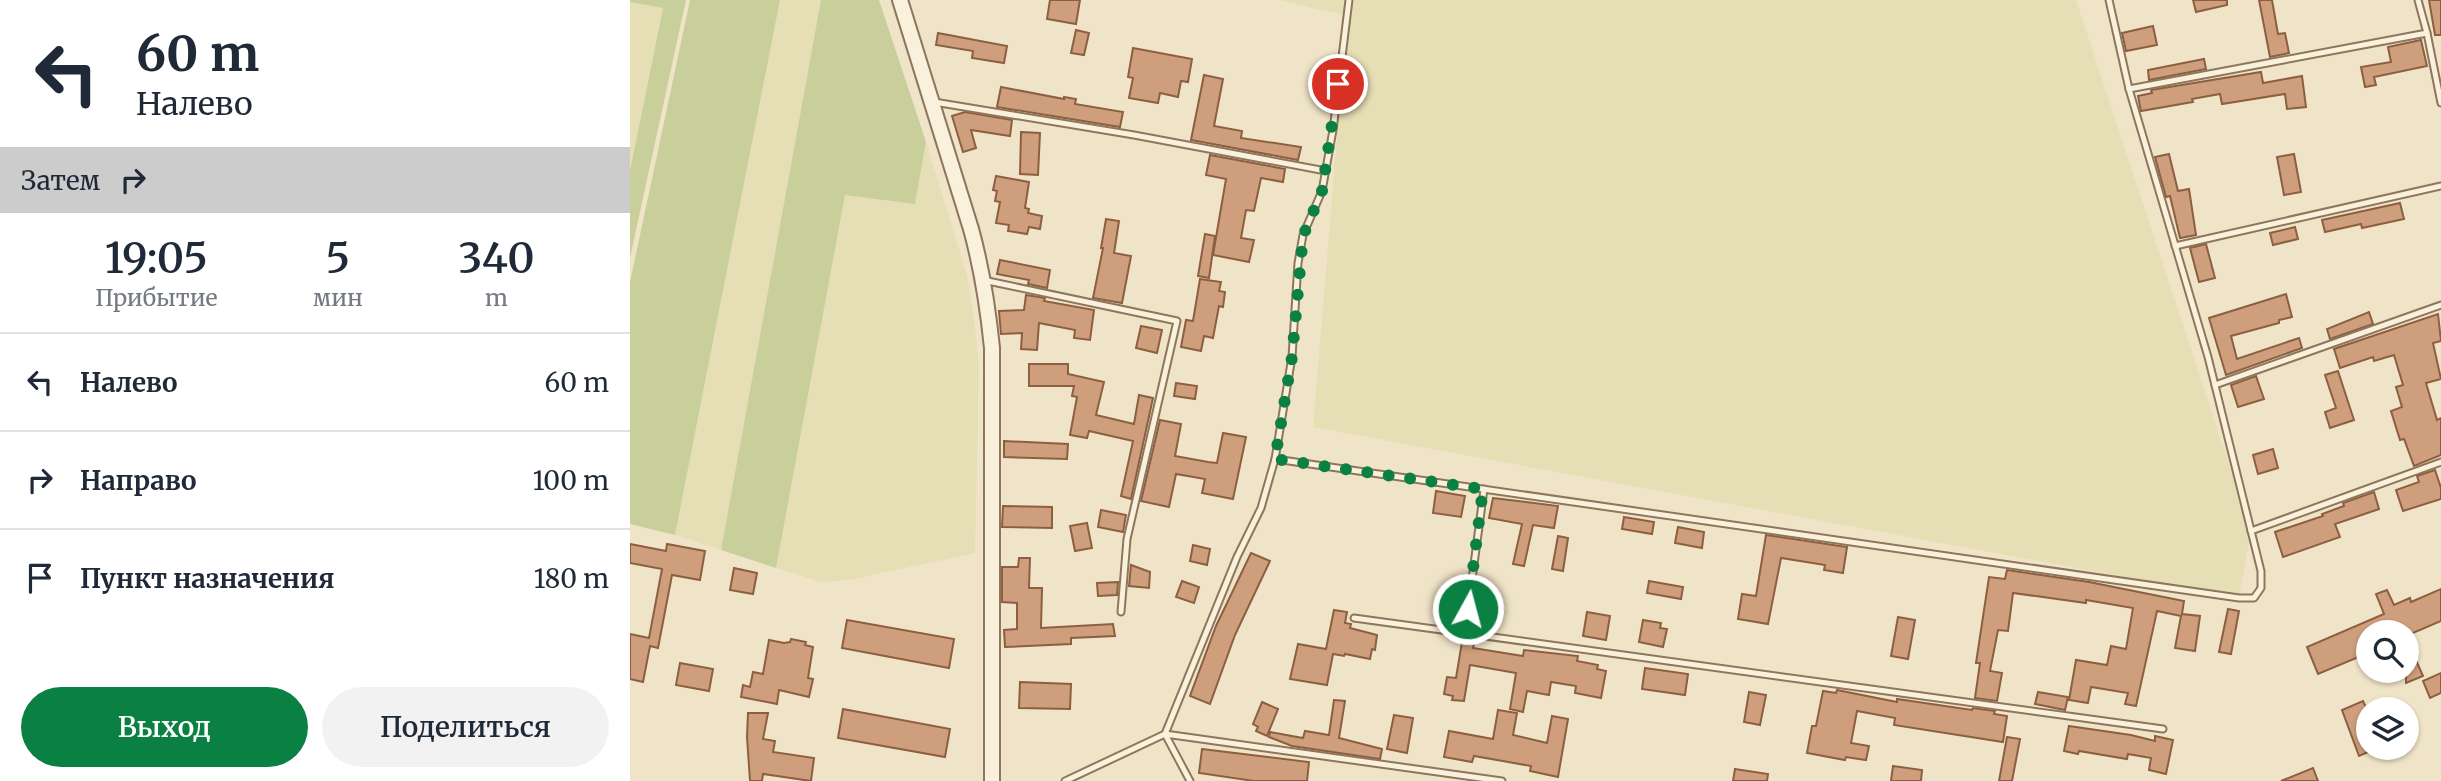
<!DOCTYPE html>
<html lang="ru">
<head>
<meta charset="utf-8">
<style>
	:root { --surface:#fff; --page:#f2f2f3; --text:#1f2937; --muted:#747a83; --line:#e0e1e3; --accent:#0b8043 }
	body { margin:0; font-family:Merriweather,serif; background:var(--page); color:var(--text); height:100vh; display:flex; flex-direction:column; font-size:26px; white-space:nowrap }
	* { box-sizing:border-box; margin:0 }
	p { font-size:23px; color:var(--muted) }
	.icon { flex:none; width:38px; height:38px; fill:none; stroke:currentColor; stroke-width:2; stroke-linecap:round; stroke-linejoin:round }
	.map { position:relative; flex:1; overflow:hidden }
	.side { display:flex; flex-direction:column; background:var(--surface); width:630px }
	.side>* { flex:none }
	.guide { background:#fff; color:var(--text); overflow:hidden }
	.fabs { position:absolute; left:1726px; top:620px; display:grid; gap:14px }
	.fabs a { display:grid; place-items:center; width:63px; height:63px; border-radius:50%; background:var(--surface); box-shadow:0 2px 5px #0004; font-size:35px }
	.pin { position:absolute; display:grid; place-items:center; width:60px; height:60px; color:#fff; margin:-30px; border:4px solid #fff; border-radius:50%; box-shadow:0 2px 7px #0007 }
	.me { position:absolute; width:77px; margin:-38px; rotate:7deg; stroke-linejoin:round; filter:drop-shadow(0 0 5px #0008) }
	.turn { display:flex; align-items:center; gap:24px; height:147px; padding:0 21px; font-size:32px }
	.turn .icon { width:91px; height:91px; stroke-width:2.5 }
	.turn b { display:block; font-size:49px; line-height:60px }
	.then { display:flex; align-items:center; height:66px; padding:0 21px; background:#0003; gap:14px; font-size:26px }
	.eta { display:flex; justify-content:space-evenly; align-items:center; height:119px; text-align:center }
	.eta b { font-size:42px; font-weight:600; line-height:49px }
	.primary-button { display:flex; gap:14px; margin-top:auto; padding:14px 21px }
	.primary-button a { flex:1; height:80px; border-radius:42px; background:var(--accent); color:#fff; font-size:28px; font-weight:600; line-height:80px; text-align:center }
	.primary-button a+a { background:var(--page); color:var(--text) }
	ul { padding:0; list-style:none }
	li { display:flex; align-items:center; gap:21px; height:98px; padding:0 21px; border-top:2px solid var(--line) }
	li div { flex:1 }
	li b { display:block; font-size:26px }
	li em { font-style:normal }
	main { display:flex; flex:1; min-height:0 }
	.map>svg:first-child { display:block }
	.farmland { fill:#e6deb5 }
	.green { fill:#c9cf9b }
	.building { fill:#cf9f7d; stroke:#8d5f41; stroke-width:2 }
	.lines { fill:none; stroke-linecap:round; stroke-linejoin:round }
	.service-casing { stroke:#8d765c; stroke-width:9 }
	.tertiary-casing { stroke:#8d765c; stroke-width:18 }
	.service { stroke:#faf1dc; stroke-width:5 }
	.tertiary { stroke:#faf1dc; stroke-width:14 }
	.route { stroke:#0b8043; stroke-width:12; stroke-dasharray:0 21.6 }
</style>
</head>
<body>
<main>
<section class="side">
<div class="guide">
<div class="turn"><svg class="icon" aria-label="left" viewBox="0 0 24 24"><path d="M17 20v-9H6M10 6l-5 5 5 5"/></svg><div><b>60 m</b>Налево</div></div>
<div class="then">Затем<svg class="icon" aria-label="right" viewBox="0 0 24 24"><path d="M7 20v-9h11M14 6l5 5-5 5"/></svg></div>
</div>
<div class="eta">
<div><b>19:05</b><p>Прибытие</p></div>
<div><b>5</b><p>мин</p></div>
<div><b>340</b><p>m</p></div>
</div>
<ul>
<li><svg class="icon" aria-label="left" viewBox="0 0 24 24"><path d="M17 20v-9H6M10 6l-5 5 5 5"/></svg><div><b>Налево</b></div><em>60 m</em></li>
<li><svg class="icon" aria-label="right" viewBox="0 0 24 24"><path d="M7 20v-9h11M14 6l5 5-5 5"/></svg><div><b>Направо</b></div><em>100 m</em></li>
<li><svg class="icon" aria-label="arrive" viewBox="0 0 24 24"><path d="M6 21V4h12l-3 4 3 4H6"/></svg><div><b>Пункт назначения</b></div><em>180 m</em></li>
</ul>
<div class="primary-button"><a>Выход</a><a>Поделиться</a></div>
</section>
<div class="map">
<svg width="1811" height="781" viewBox="0 0 1811 781">
	<rect width="100%" height="100%" fill="#f0e4c8"/>
	<g class="farmland">
		<path d="M150,0H191L91,550L45,535Z"/>
		<path d="M648,0H1446L1621,531L1609,598L683,427L717,16Z"/>
		<path d="M0,2L33,7L0,171Z"/>
		<path d="M296,142L337,275L344,318L349,368L345,553L219,580L191,582L146,568L215,194L285,204Z"/>
	</g>
	<g class="green">
		<path d="M0,0H56L0,258V171L33,8L0,2Z"/>
		<path d="M60,0H150L45,535L0,524V282Z"/>
		<path d="M191,0H249L296,142L285,204L215,195L146,568L91,550Z"/>
	</g>
	<g class="building">
		<path d="M420,0H450L446,24L417,19Z"/>
		<path d="M1563,0H1597V5L1566,12Z"/>
		<path d="M1629,0H1642L1648,34L1655,33L1659,53L1640,57Z"/>
		<path d="M1799,0H1811V35H1805Z"/>
		<path d="M1523,26L1527,45L1496,51L1492,33Z"/>
		<path d="M446,30L459,33L454,55L441,53Z"/>
		<path d="M308,33L377,46L374,63L342,58L343,51L306,45Z"/>
		<path d="M1791,40L1797,66L1744,77L1746,85L1735,87L1731,67L1761,62L1758,47Z"/>
		<path d="M503,48L562,59L558,82L551,81L548,97L530,93L528,103L499,98L503,78L498,77Z"/>
		<path d="M1574,59L1576,69L1519,80L1518,70Z"/>
		<path d="M1631,72L1633,83L1672,76L1676,107L1657,109L1655,94L1592,104L1590,94L1562,99L1563,102L1511,111L1508,96L1522,93L1521,90Z"/>
		<path d="M574,75L593,79L584,126L612,131L611,138L671,147L668,160L561,140Z"/>
		<path d="M371,87L434,99V97L446,99L445,104L493,112L490,127L367,107Z"/>
		<path d="M335,112L382,120L380,136L341,130L346,148L333,152L322,116Z"/>
		<path d="M391,132L410,133L408,175L390,174Z"/>
		<path d="M1539,154L1548,191L1559,189L1566,235L1550,238L1540,196L1536,197L1525,157Z"/>
		<path d="M1664,154L1671,192L1654,195L1647,157Z"/>
		<path d="M580,155L655,169L653,182L631,178L624,211L616,210L611,238L624,240L619,262L583,255L596,179L576,175Z"/>
		<path d="M366,176L399,182L395,208L399,209L398,213L412,216L410,229L399,227L397,234L378,231L379,225L366,223L370,202L365,201L367,191L363,190Z"/>
		<path d="M1770,203L1774,219L1732,228L1731,224L1695,232L1692,220Z"/>
		<path d="M476,219L489,221L484,253L501,256L492,303L463,298L473,248H471Z"/>
		<path d="M1665,227L1668,239L1643,245L1640,233Z"/>
		<path d="M575,234L585,236L579,278L568,276Z"/>
		<path d="M1576,244L1585,278L1569,282L1560,248Z"/>
		<path d="M370,260L420,270L417,288L398,284L399,280L367,274Z"/>
		<path d="M570,279L591,282L589,291L595,292L593,307L589,306L583,338L574,336L571,351L551,347L556,320L563,321Z"/>
		<path d="M1656,294L1662,317L1649,320V323L1601,336L1607,359L1669,338L1672,348L1596,375L1579,318Z"/>
		<path d="M396,295L415,298L414,301L464,310L460,340L444,338L445,330L409,323L407,350L391,349L392,333L371,334L369,311L394,310Z"/>
		<path d="M1739,312L1743,324L1700,339L1697,329Z"/>
		<path d="M1808,314L1811,341L1803,343L1811,379L1796,383L1807,420L1811,418V455L1784,466L1774,439L1770,440L1761,411L1772,407L1766,387L1773,385L1764,355L1744,361L1743,357L1710,368L1704,349Z"/>
		<path d="M511,326L532,330L527,353L506,348Z"/>
		<path d="M399,364H438V374L474,382L466,415L504,424L509,395L523,398L501,499L491,496L503,441L459,431L457,438L440,435L447,397L442,396L444,386H399Z"/>
		<path d="M1708,371L1724,420L1700,428L1695,412L1706,408L1695,375Z"/>
		<path d="M1626,376L1634,399L1608,407L1601,385Z"/>
		<path d="M546,383L567,386L565,399L544,396Z"/>
		<path d="M530,420L551,424L545,456L578,462L587,463L593,433L616,437L603,499L572,493L575,479L546,474L539,507L511,501Z"/>
		<path d="M374,441L438,444L437,459L374,457Z"/>
		<path d="M1643,449L1648,468L1628,474L1623,455Z"/>
		<path d="M1805,470L1811,488V499L1773,511L1766,490L1789,482L1787,476Z"/>
		<path d="M806,491L835,496L831,517L803,513Z"/>
		<path d="M1744,492L1749,509L1705,524L1710,537L1653,557L1645,532L1693,516L1692,514L1714,506L1713,503Z"/>
		<path d="M863,498L928,506L924,528L903,525L894,566L883,564L892,524L859,518Z"/>
		<path d="M373,506L422,507V528L372,527Z"/>
		<path d="M471,510L496,515L493,532L468,527Z"/>
		<path d="M994,517L1024,522L1022,534L992,529Z"/>
		<path d="M457,523L462,548L445,551L440,526Z"/>
		<path d="M1048,527L1074,532L1072,548L1045,543Z"/>
		<path d="M1136,535L1217,547L1213,573L1194,570L1195,565L1151,558L1138,624L1108,619L1112,594L1126,596Z"/>
		<path d="M928,536L938,538L933,571L922,569Z"/>
		<path d="M0,544L36,551L37,544L75,551L70,580L42,575L28,648L20,646L13,682L0,679V634L19,638L32,569L0,563Z"/>
		<path d="M563,545L580,549L577,565L560,561Z"/>
		<path d="M621,553L640,561L605,635L580,704L560,696L586,626Z"/>
		<path d="M389,558H400L399,588H412L411,628L483,624L485,636L441,638V644L375,647L374,630L387,629V603L372,602V567H388Z"/>
		<path d="M501,565L520,572L519,588L499,586Z"/>
		<path d="M104,568L127,573L123,594L100,590Z"/>
		<path d="M1377,570L1459,582L1554,601L1552,614L1570,616L1565,651L1545,648L1551,616L1527,611L1506,706L1495,704L1498,693L1461,687L1458,703L1439,700L1446,660L1477,665L1481,646L1496,649L1503,608L1456,600V603L1383,593L1378,631L1368,630L1360,671L1372,673L1367,701L1345,698L1350,663H1346L1359,577L1375,579Z"/>
		<path d="M552,581L569,587L564,603L546,597Z"/>
		<path d="M1019,581L1053,587L1051,599L1017,593Z"/>
		<path d="M488,582L487,595L468,596L467,583Z"/>
		<path d="M1811,589V621L1776,636V632H1738V653L1688,674L1677,647L1754,614L1746,594L1757,590L1764,605L1780,598L1781,602Z"/>
		<path d="M1598,609L1609,611L1601,654L1589,652Z"/>
		<path d="M704,610L717,612L715,623L721,624L720,628L747,635L745,650L742,649L740,659L715,654L714,656L703,654L697,685L660,679L668,644L696,649Z"/>
		<path d="M957,612L980,616L976,640L953,636Z"/>
		<path d="M1268,617L1285,620L1278,659L1261,656Z"/>
		<path d="M217,620L324,639L319,668L212,648Z"/>
		<path d="M1013,620L1031,623L1030,628L1037,629L1033,647L1009,642Z"/>
		<path d="M1776,638L1793,676L1776,683Z"/>
		<path d="M161,639L176,642L175,645L183,647L178,678L183,679L179,697L149,690L147,704L111,697L113,685L120,687L123,672L133,674L139,640L154,643L160,642Z"/>
		<path d="M832,642L844,644L843,648L893,656L894,650L948,656L947,661L968,665L967,669L976,671L971,698L945,693L946,686L921,682L919,695L897,691L893,712L880,709L886,673L840,665L834,701L822,700L823,696L814,694L817,677L826,678Z"/>
		<path d="M50,663L83,669L79,691L46,685Z"/>
		<path d="M1015,668L1058,674L1055,695L1012,689Z"/>
		<path d="M1811,673V693L1800,698L1793,681Z"/>
		<path d="M390,682L441,684L440,709L389,708Z"/>
		<path d="M1207,690L1267,702V699L1342,710L1343,708L1365,711L1364,714L1377,716L1373,742L1264,725L1265,718L1227,711L1221,743L1239,746L1236,760L1216,757L1215,760L1177,753L1182,726H1186L1193,691L1206,693Z"/>
		<path d="M1119,692L1136,695L1130,725L1114,722Z"/>
		<path d="M1408,692L1438,697L1435,710L1405,704Z"/>
		<path d="M704,700L715,701L709,738L752,749L750,759L662,746L639,737L640,732L673,738L675,731L699,735Z"/>
		<path d="M1733,701L1738,712V752L1729,756L1712,710Z"/>
		<path d="M632,702L648,709L637,736L626,731L628,727L623,724Z"/>
		<path d="M213,709L320,729L315,757L208,738Z"/>
		<path d="M868,710L887,713L883,735L917,743L922,716L938,719L928,777L900,771L901,766L844,756L842,762L814,757L819,731L863,739Z"/>
		<path d="M118,713H138L133,739L145,741L143,752L184,758L181,781L133,774L132,781H120L117,737Z"/>
		<path d="M764,715L783,718L777,753L757,749Z"/>
		<path d="M1439,726L1501,735L1525,741V736L1543,740L1536,774L1519,770L1521,758L1498,754L1497,759L1449,751L1448,754L1434,751Z"/>
		<path d="M1377,737L1390,739L1382,781H1369Z"/>
		<path d="M572,749L679,762L677,781H624L569,773Z"/>
		<path d="M1263,766L1292,770L1291,781H1261Z"/>
		<path d="M1683,768L1688,781H1651Z"/>
		<path d="M1105,769L1138,774L1137,781H1103Z"/>
	</g>
	<g class="lines">
		<g class="service-casing">
			<g id="service">
				<path d="M1797,33L1811,103"/>
				<path d="M1499,89L1797,33L1788,0"/>
				<path d="M304,102L504,135L696,171"/>
				<path d="M1545,246L1811,186"/>
				<path d="M353,280L547,321L497,539L491,612"/>
				<path d="M1585,385L1811,305"/>
				<path d="M645,459L662,357L668,263L673,235L692,191L703,130L719,0"/>
				<path d="M1621,531L1811,462"/>
				<path d="M724,618L1533,729"/>
				<path d="M835,632L854,489"/>
				<path d="M435,781L535,734L872,781"/>
				<path d="M560,781L535,734L607,557L631,508L645,459L1609,598H1624L1631,588V571L1578,357L1499,89L1479,0"/>
			</g>
		</g>
		<g class="tertiary-casing">
			<path id="tertiary" d="M270,0L341,229C352,269 358,308 362,348V781"/>
		</g>
		<use href="#service" class="service"/>
		<use href="#tertiary" class="tertiary"/>
	</g>
	<g class="lines">
		<path class="route" d="M708,84L692,191L673,236L662,357L645,459L853,489L838,609"/>
	</g>
</svg>
<div class="fabs">
<a><svg class="icon" aria-label="search" viewBox="0 0 24 24"><circle cx="10" cy="10" r="6"/><path d="M15 15l6 6"/></svg></a>
<a><svg class="icon" aria-label="layers" viewBox="0 0 24 24"><path d="M12 4l9 5-9 5-9-5zM3 14l9 5 9-5"/></svg></a>
</div>
<div class="pin" style="left:708px;top:84px;background:#d93025"><svg class="icon" aria-label="arrive" viewBox="0 0 24 24"><path d="M6 21V4h12l-3 4 3 4H6"/></svg></div>
<svg class="me" style="left:838px;top:609px" viewBox="-20 -20 40 40"><circle r="17" fill="#0b8043" stroke="#fff" stroke-width="3"/><path d="M0-11L8 9 0 5-8 9z" fill="#fff"/></svg>
</div>
</main>
</body>
</html>
